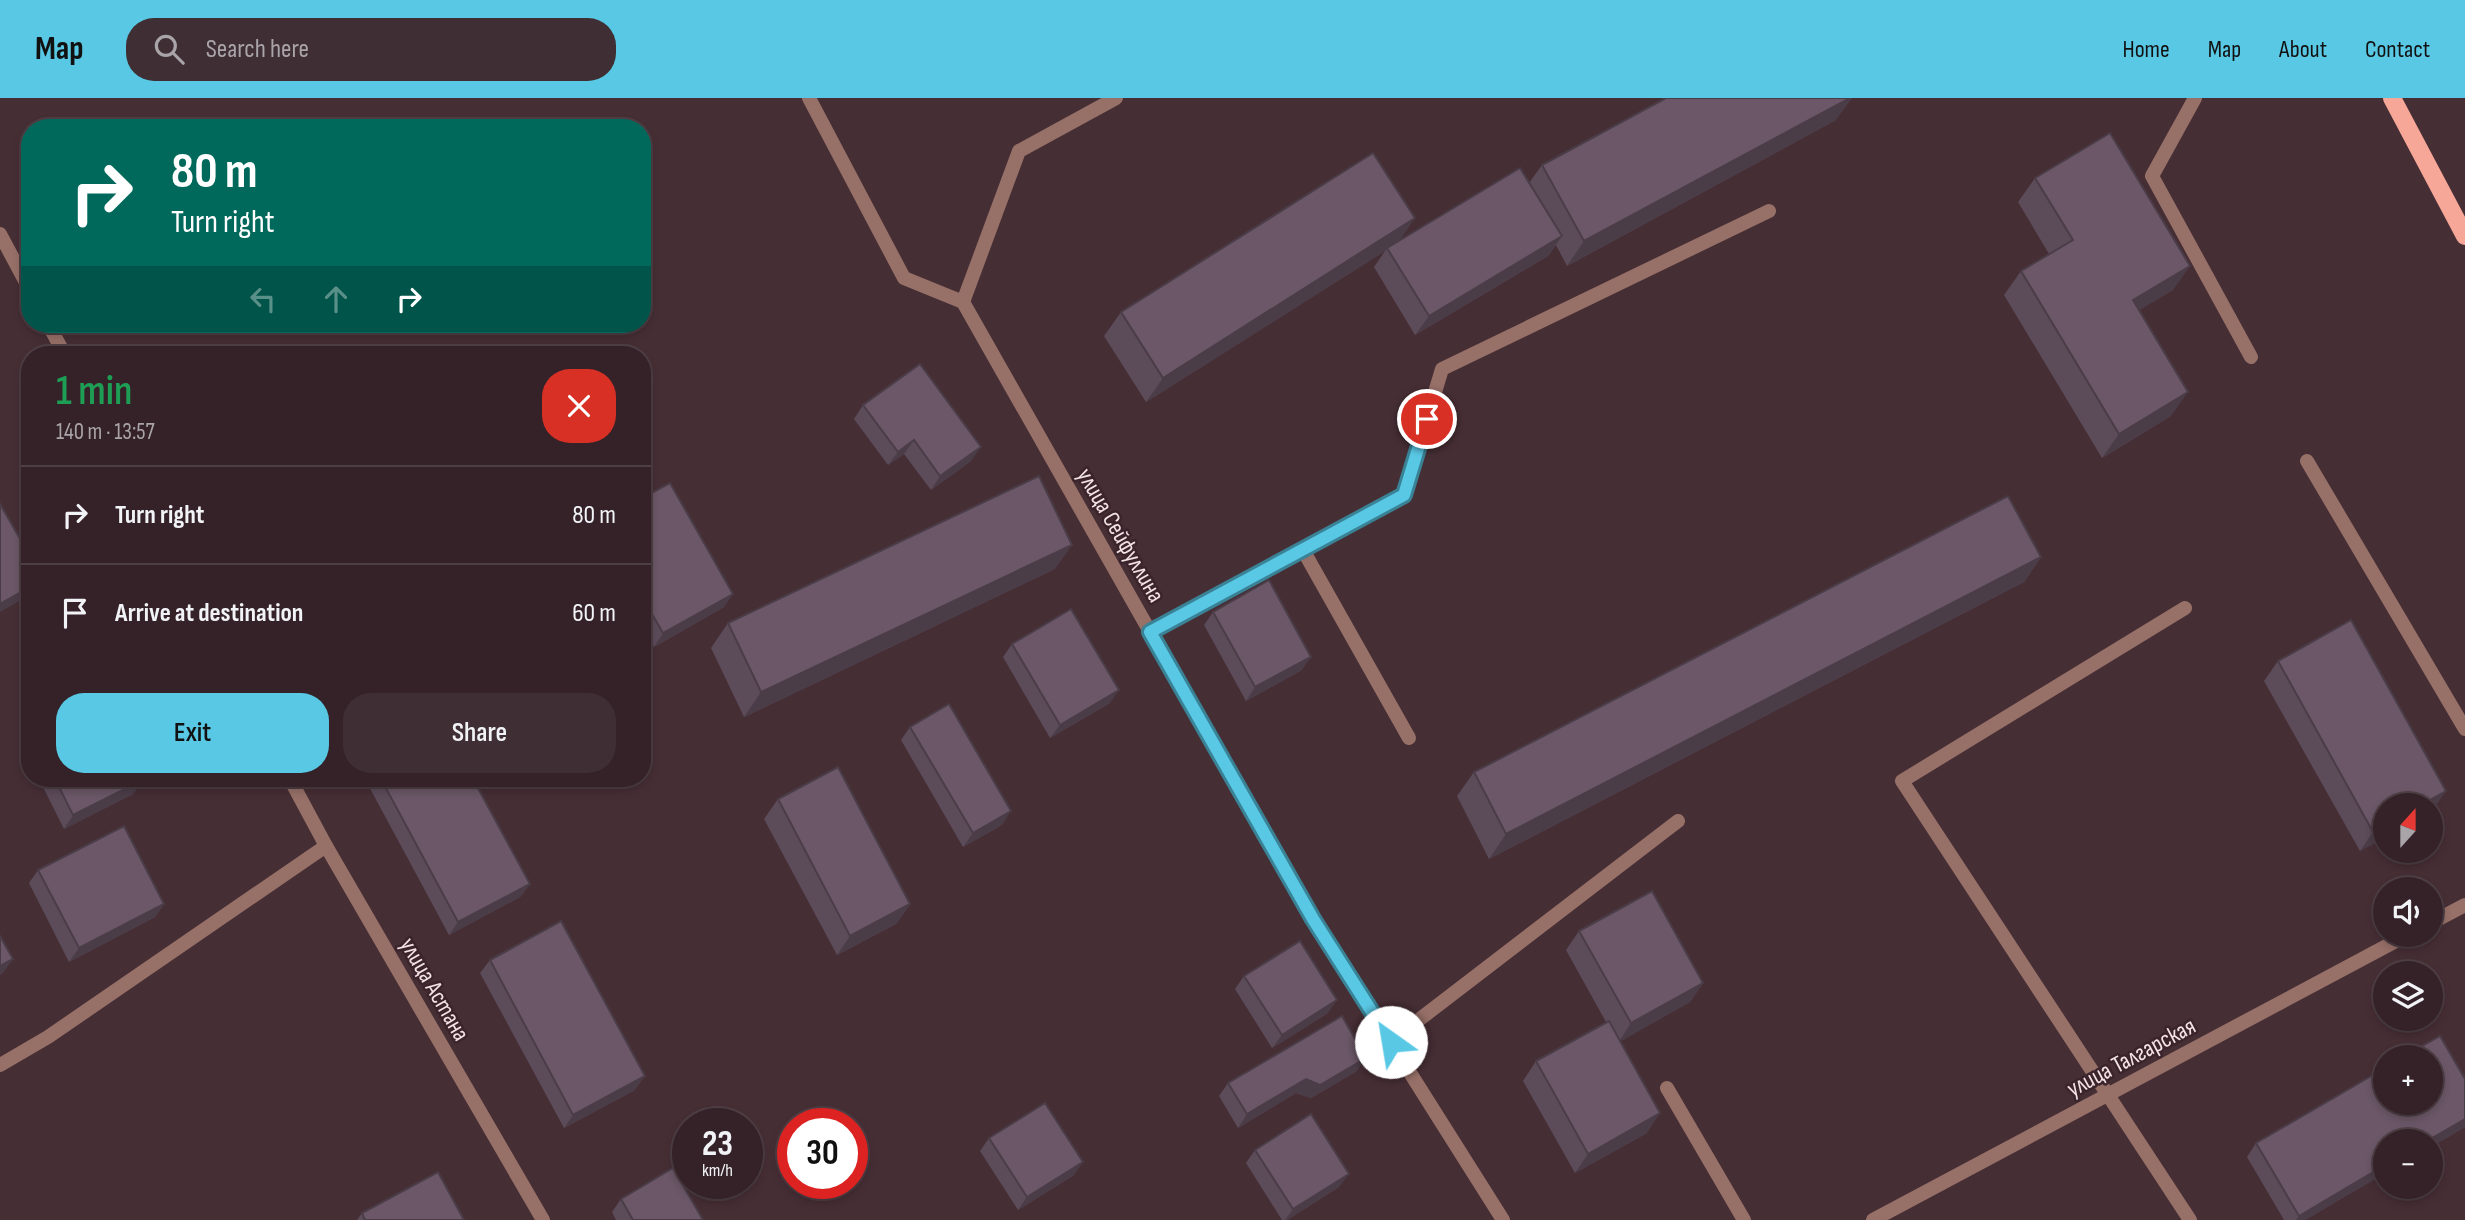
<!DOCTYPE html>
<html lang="en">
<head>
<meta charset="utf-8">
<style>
	:root { --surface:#342228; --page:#3f2f34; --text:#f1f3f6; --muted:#a9a4a8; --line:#4e3f45; --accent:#59c8e5 }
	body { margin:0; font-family:"Sofia Sans Condensed",sans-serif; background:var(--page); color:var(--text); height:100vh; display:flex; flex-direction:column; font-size:26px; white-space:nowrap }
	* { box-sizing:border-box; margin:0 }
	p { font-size:23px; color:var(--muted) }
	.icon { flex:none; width:38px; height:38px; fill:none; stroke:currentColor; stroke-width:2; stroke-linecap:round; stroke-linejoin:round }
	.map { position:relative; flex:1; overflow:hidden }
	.panel { position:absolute; left:21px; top:248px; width:630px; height:441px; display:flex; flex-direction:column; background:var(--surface); border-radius:28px; box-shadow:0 4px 10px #0003,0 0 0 2px var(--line) }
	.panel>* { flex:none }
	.guide { position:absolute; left:21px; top:21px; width:630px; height:214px; border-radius:28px; box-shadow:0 4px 10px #0003,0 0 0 2px var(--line); background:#00695c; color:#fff; overflow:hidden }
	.needle { width:46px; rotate:21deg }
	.controls { position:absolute; left:2373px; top:695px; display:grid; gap:14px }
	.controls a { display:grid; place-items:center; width:70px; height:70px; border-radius:50%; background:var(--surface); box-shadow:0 4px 10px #0003,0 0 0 2px var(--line); font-size:35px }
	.speed { position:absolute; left:672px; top:1010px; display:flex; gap:14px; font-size:35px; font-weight:700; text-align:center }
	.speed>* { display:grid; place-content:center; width:91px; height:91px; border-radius:50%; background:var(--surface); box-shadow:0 4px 10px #0003,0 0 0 2px var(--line); line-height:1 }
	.speed small { font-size:18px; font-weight:400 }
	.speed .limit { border:10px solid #d22; background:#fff; color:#111 }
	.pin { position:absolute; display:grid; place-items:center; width:60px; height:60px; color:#fff; margin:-30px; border:4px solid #fff; border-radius:50%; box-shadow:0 2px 7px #0007 }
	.me { position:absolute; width:77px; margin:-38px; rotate:328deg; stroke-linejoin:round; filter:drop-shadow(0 0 5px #0008) }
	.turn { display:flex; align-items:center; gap:24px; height:147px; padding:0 35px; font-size:32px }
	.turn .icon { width:91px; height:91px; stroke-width:2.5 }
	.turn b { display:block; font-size:49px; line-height:60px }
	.lanes { display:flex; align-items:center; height:66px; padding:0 35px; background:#0003; justify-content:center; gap:35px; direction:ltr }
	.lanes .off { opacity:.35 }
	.round { display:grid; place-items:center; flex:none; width:74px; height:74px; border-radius:28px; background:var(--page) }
	.head { display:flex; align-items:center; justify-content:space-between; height:119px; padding:0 35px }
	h1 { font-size:42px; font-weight:600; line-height:52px; color:#1e9e55 }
	.action { display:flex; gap:14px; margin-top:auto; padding:14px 35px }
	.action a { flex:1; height:80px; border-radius:28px; background:var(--accent); color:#111; font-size:28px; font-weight:600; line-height:80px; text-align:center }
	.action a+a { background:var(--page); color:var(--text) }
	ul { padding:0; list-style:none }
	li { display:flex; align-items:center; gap:21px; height:98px; padding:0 35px; border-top:2px solid var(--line) }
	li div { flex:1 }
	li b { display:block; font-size:26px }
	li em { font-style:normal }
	header { display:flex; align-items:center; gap:42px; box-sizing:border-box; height:98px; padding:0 35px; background:var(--accent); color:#111 }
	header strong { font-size:33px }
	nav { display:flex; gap:38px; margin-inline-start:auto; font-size:24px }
	.search { width:490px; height:63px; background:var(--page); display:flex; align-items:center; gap:18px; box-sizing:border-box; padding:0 24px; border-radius:28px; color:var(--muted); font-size:26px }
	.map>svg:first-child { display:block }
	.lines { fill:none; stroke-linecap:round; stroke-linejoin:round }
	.lane { stroke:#977068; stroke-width:14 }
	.street { stroke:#977068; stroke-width:14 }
	.primary { stroke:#f7a798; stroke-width:18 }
	.wall { fill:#5c4b59 }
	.shaded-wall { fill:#4b3d48 }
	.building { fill:#6b5767; stroke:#4b3d48; stroke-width:2 }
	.route-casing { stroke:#3a8295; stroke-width:18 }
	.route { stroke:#59c8e5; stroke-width:12 }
	.labels { text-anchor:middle; stroke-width:5; stroke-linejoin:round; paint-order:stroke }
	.street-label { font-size:24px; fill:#f3e3e6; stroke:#3b242b }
</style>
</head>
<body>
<header>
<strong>Map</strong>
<div class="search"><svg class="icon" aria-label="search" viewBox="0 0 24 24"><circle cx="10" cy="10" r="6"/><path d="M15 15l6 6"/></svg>Search here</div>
<nav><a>Home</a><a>Map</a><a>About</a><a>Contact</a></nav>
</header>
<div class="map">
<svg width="2465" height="1122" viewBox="0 0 2465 1122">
	<rect width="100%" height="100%" fill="#462e35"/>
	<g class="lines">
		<g class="lane">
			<path d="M809,0L904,180L963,204L1019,53L1116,0"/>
			<path d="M2195,0L2152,78L2251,259"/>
			<path d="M2307,363L2465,631"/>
			<path d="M1303,452L1409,640"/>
			<path d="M2185,510L1902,683L2190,1122"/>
			<path d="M1150,534L1404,397L1442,271L1769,113"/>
			<path d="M1390,944L1678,723"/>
			<path d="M1667,990L1744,1122"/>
		</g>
		<g class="street">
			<path d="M0,136L30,192"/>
			<path d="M963,204L1313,821L1503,1122"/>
			<path d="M48,226L65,257"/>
			<path d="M290,681L326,748L543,1122"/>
			<path d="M2431,825L2465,807"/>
			<path d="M0,967L48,939L326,748"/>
			<path d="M1873,1122L2409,836"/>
		</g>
		<path class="primary" d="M2392,0L2465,138"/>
	</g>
	<g class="wall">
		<path d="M1836,22L1567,168L1556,147L1548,158L1415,237L1374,169L1385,153L1146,304L1104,238L1121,214L1400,142L1529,85L1542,67Z"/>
		<path d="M2035,80L2173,192L2139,212L2171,318L2102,360L2004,197L2021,173L2049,156L2018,104Z"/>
		<path d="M863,307L971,363L931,392L904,356L888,367L854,321Z"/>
		<path d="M642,400L724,509L654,549L642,528Z"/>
		<path d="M2041,459L2024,484L1489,761L1457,698L1474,674Z"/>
		<path d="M1055,471L744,619L711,550L728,525Z"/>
		<path d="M1213,514L1302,572L1246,603L1204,527Z"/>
		<path d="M1012,546L1110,605L1050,640L1003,559Z"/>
		<path d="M2278,563L2432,713L2360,753L2264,583Z"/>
		<path d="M910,629L1002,727L963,749L901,642Z"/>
		<path d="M30,645V663L24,653Z"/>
		<path d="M39,681H142L143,682L133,696L64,731Z"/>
		<path d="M367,681H473L530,786L520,799L449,837L366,683Z"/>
		<path d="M778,701L910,806L896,826L837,857L764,721Z"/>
		<path d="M38,772L164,806L155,819L69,864L29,785Z"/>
		<path d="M1579,833L1703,885L1690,904L1620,943L1647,1035L1575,1075L1523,983L1536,963L1606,924L1566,852Z"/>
		<path d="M490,862L635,992L564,1030L480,875Z"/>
		<path d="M1244,878L1328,915L1272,950L1235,891Z"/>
		<path d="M1357,973L1311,1000L1296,995L1238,1030L1219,998L1228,985Z"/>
		<path d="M2465,981V1029L2431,1049L2385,1043V1075L2305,1122H2284L2247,1059L2256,1045Z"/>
		<path d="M989,1040L1074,1077L1018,1112L980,1053Z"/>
		<path d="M1255,1052L1339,1089L1287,1122H1282L1246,1065Z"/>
		<path d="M621,1101L703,1122H616L612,1114Z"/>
		<path d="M362,1115L464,1122H357Z"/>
	</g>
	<g class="shaded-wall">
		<path d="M1850,0H1852L1836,22L1567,168L1584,143Z"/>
		<path d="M1415,120L1398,145L1387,150L1385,153L1146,304L1163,280Z"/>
		<path d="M1562,138L1548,158L1415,237L1429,218Z"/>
		<path d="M2190,168L2173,192L2116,226L2133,202Z"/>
		<path d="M2188,294L2171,318L2102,360L2119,336Z"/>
		<path d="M914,342L904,356L888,367L898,354Z"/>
		<path d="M981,349L971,363L931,392L940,378Z"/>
		<path d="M1072,447L1055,471L744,619L761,594Z"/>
		<path d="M2041,459L2024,484L1489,761L1506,736Z"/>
		<path d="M30,489V497L0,514V506Z"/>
		<path d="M733,496L724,509L654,549L663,535Z"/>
		<path d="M1311,559L1302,572L1246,603L1255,589Z"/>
		<path d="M1119,592L1110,605L1050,640L1060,627Z"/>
		<path d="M143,682L133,696L64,731L73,717Z"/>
		<path d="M2446,693L2432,713L2431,714V707H2421Z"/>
		<path d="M1011,713L1002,727L963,749L973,735Z"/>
		<path d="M2385,727V739L2360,753L2373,734Z"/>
		<path d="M530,786L520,799L449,837L458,824Z"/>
		<path d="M164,806L155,819L69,864L79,850Z"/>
		<path d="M910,806L896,826L837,857L850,838Z"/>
		<path d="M13,861L3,875L0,877V868Z"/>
		<path d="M1703,885L1690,904L1618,945L1631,925Z"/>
		<path d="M1337,902L1328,915L1272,950L1282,937Z"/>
		<path d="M1366,960L1357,973L1311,1000L1296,995L1238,1030L1247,1016L1306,981Z"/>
		<path d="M645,978L635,992L564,1030L573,1017Z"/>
		<path d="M1660,1015L1647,1035L1575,1075L1588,1056Z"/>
		<path d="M2465,1021V1029L2431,1049V1043H2427Z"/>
		<path d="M1083,1064L1074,1077L1018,1112L1027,1099Z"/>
		<path d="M2385,1067V1075L2305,1122H2296L2299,1118Z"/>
		<path d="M1349,1076L1339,1089L1287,1122H1285L1293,1111Z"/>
	</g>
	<g class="building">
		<path d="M1666,0H1850L1584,143L1542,67Z"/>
		<path d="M2110,35L2190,168L2133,202L2188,294L2119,336L2021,173L2073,142L2035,80Z"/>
		<path d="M1373,55L1415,120L1163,280L1121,214Z"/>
		<path d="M1520,70L1562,138L1429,218L1387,150Z"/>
		<path d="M920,266L981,349L940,378L914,342L898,354L863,307Z"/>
		<path d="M1039,378L1072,447L761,594L728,525Z"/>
		<path d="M670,385L733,496L663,535L642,499V400Z"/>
		<path d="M2008,398L2041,459L1506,736L1474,674Z"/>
		<path d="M0,406L30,458V489L0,506Z"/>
		<path d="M1269,482L1311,559L1255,589L1213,514Z"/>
		<path d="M1071,511L1119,592L1060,627L1012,546Z"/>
		<path d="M2351,522L2446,693L2421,707H2385V727L2373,734L2278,563Z"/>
		<path d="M949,606L1011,713L973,735L910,629Z"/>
		<path d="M838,669L910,806L850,838L778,701Z"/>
		<path d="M55,681H142L143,682L73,717Z"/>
		<path d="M381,681H473L530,786L458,824Z"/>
		<path d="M124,728L164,806L79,850L38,772Z"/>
		<path d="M1652,793L1703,885L1631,925L1579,833Z"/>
		<path d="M561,823L645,978L573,1017L490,862Z"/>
		<path d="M0,838L13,861L0,868Z"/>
		<path d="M1300,843L1337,902L1282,937L1244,878Z"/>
		<path d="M1342,918L1366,960L1320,987L1306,981L1247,1016L1228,985Z"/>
		<path d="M1609,923L1660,1015L1588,1056L1536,963Z"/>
		<path d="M2440,938L2465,981V1021L2427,1043H2385V1067L2299,1118L2256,1045L2385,970V1004H2431V959H2403Z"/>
		<path d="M1045,1005L1083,1064L1027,1099L989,1040Z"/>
		<path d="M1311,1016L1349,1076L1293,1111L1255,1052Z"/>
		<path d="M673,1070L703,1122H633L621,1101Z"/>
		<path d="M438,1074L464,1122H365L362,1115Z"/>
	</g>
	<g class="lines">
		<g class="route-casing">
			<path id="route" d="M1391,944L1313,821L1150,534L1404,397L1427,321"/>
		</g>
		<use href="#route" class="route"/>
	</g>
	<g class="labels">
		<g class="street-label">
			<text transform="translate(1121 437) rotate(60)" y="8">улица Сейфуллина</text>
			<text transform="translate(435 891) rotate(60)" y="8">улица Астана</text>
			<text transform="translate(2131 959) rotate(-28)" y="8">улица Талгарская</text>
		</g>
	</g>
</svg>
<div class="controls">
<a><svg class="needle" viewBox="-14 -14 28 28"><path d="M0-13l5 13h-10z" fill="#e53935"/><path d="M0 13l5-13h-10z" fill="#a9a4a8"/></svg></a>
<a><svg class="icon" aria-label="sound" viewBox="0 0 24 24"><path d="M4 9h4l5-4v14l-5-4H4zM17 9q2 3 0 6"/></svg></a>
<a><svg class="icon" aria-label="layers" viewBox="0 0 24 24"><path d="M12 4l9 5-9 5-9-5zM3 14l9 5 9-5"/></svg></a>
<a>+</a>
<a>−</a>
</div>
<div class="speed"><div>23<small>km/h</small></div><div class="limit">30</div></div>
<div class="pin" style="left:1427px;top:321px;background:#d93025"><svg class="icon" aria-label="arrive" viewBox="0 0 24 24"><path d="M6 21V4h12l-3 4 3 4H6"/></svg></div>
<svg class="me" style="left:1391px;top:944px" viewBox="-20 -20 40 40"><circle r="19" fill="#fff"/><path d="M0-13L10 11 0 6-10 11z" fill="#59c8e5"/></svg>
<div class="guide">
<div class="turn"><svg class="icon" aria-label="right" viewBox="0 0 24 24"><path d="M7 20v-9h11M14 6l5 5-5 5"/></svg><div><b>80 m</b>Turn right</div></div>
<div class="lanes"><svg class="icon off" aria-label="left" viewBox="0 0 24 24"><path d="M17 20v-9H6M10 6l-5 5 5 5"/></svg><svg class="icon off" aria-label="ahead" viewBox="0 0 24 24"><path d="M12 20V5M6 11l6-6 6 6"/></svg><svg class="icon" aria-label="right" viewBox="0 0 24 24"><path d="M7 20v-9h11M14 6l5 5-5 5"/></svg></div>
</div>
<section class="panel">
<div class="head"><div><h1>1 min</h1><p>140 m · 13:57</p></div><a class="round" style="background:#d93025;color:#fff"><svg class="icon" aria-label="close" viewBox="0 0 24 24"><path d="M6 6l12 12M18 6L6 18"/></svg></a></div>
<ul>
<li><svg class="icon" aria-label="right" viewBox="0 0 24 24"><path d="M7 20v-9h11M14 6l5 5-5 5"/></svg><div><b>Turn right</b></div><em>80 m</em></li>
<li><svg class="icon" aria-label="arrive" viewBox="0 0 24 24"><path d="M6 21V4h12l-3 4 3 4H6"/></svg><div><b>Arrive at destination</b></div><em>60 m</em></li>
</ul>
<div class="action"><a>Exit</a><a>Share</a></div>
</section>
</div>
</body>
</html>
